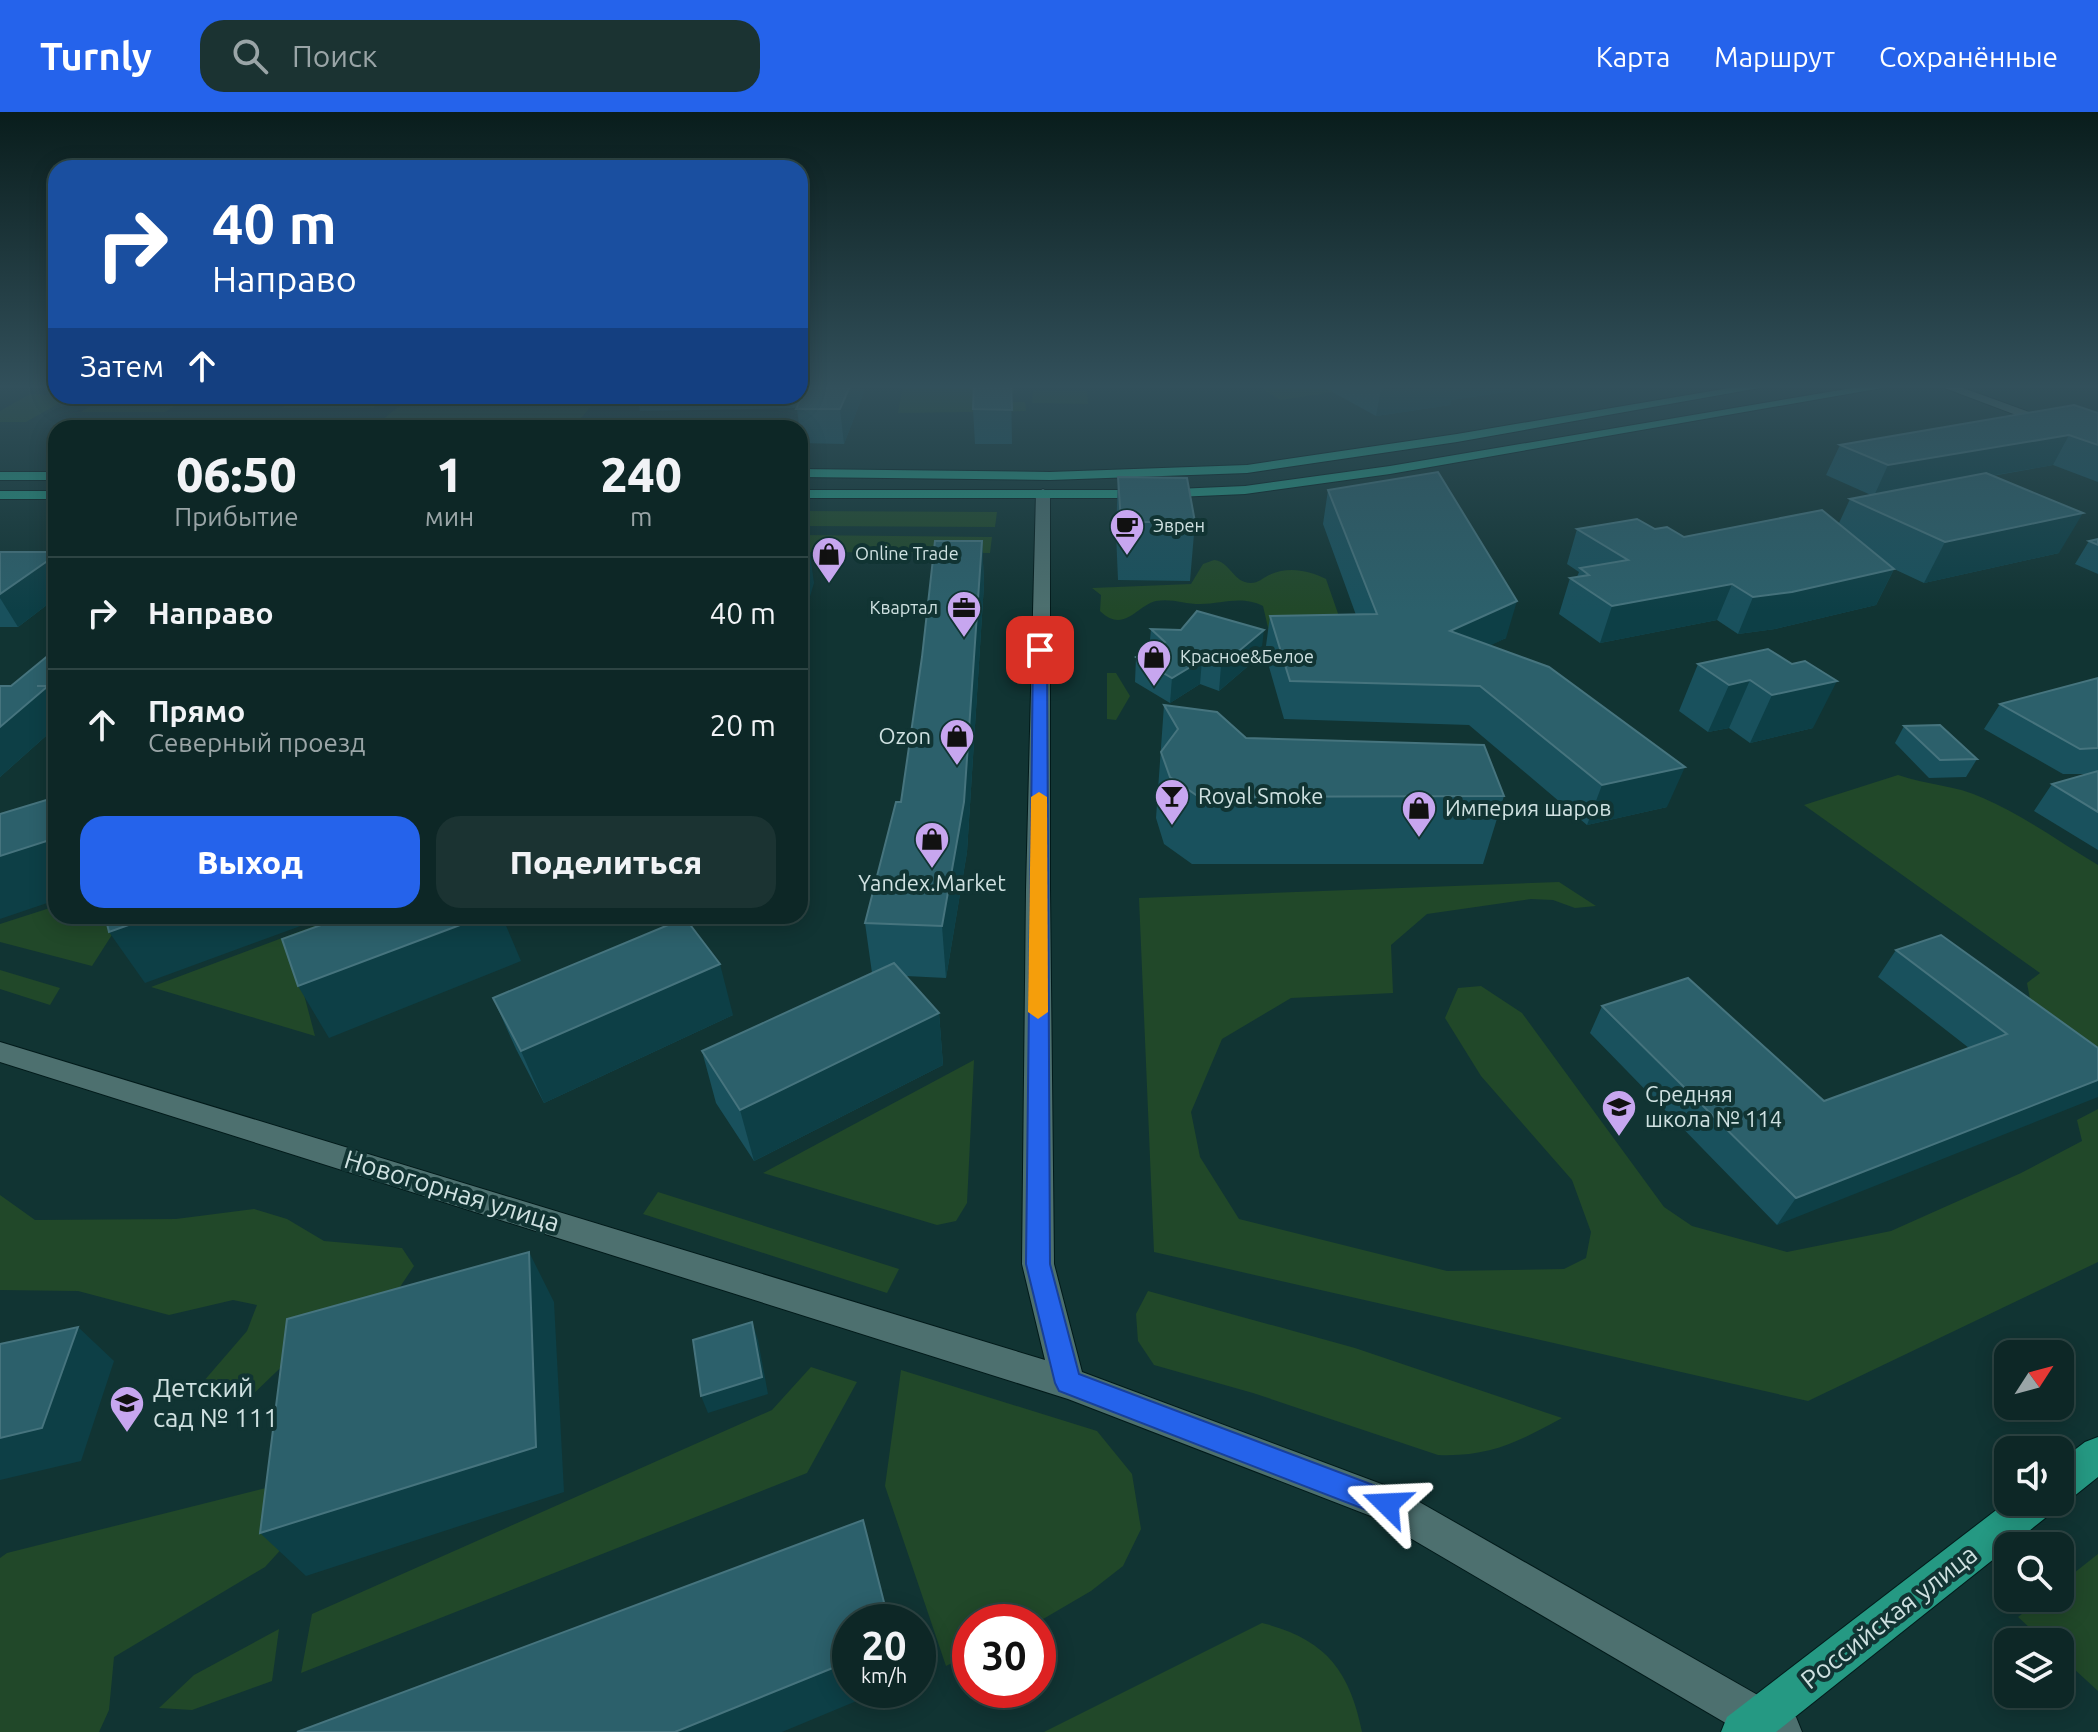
<!DOCTYPE html>
<html lang="ru">
<head>
<meta charset="utf-8">
<style>
	:root { --surface:#0d2726; --page:#1b3332; --text:#f1f3f6; --muted:#9aa5a7; --line:#2d4443; --accent:#2563eb }
	body { margin:0; font-family:Ubuntu,sans-serif; background:var(--page); color:var(--text); height:100vh; display:flex; flex-direction:column; font-size:30px; white-space:nowrap }
	* { box-sizing:border-box; margin:0 }
	p { font-size:26px; color:var(--muted) }
	.icon { flex:none; width:44px; height:44px; fill:none; stroke:currentColor; stroke-width:2; stroke-linecap:round; stroke-linejoin:round }
	.map { position:relative; flex:1; overflow:hidden }
	.sheet { position:absolute; left:48px; top:308px; width:760px; height:504px; display:flex; flex-direction:column; background:var(--surface); border-radius:24px; box-shadow:0 4px 20px #0003,0 0 0 2px var(--line) }
	.sheet>* { flex:none }
	.hud { position:absolute; left:48px; top:48px; width:760px; height:244px; border-radius:24px; box-shadow:0 4px 20px #0003,0 0 0 2px var(--line); background:#1a4fa0; color:#fff; overflow:hidden }
	.needle { width:52px; rotate:54deg }
	.buttons { position:absolute; left:1994px; top:1228px; display:grid; gap:16px }
	.buttons a { display:grid; place-items:center; width:80px; height:80px; border-radius:16px; background:var(--surface); box-shadow:0 4px 20px #0003,0 0 0 2px var(--line); font-size:40px }
	.speed { position:absolute; left:832px; top:1492px; display:flex; gap:16px; font-size:40px; font-weight:700; text-align:center }
	.speed>* { display:grid; place-content:center; width:104px; height:104px; border-radius:50%; background:var(--surface); box-shadow:0 4px 20px #0003,0 0 0 2px var(--line); line-height:1 }
	.speed small { font-size:20px; font-weight:400 }
	.speed .limit { border:12px solid #d22; background:#fff; color:#111 }
	.pin { position:absolute; display:grid; place-items:center; width:68px; height:68px; color:#fff; margin:-34px; border-radius:16px; box-shadow:0 4px 12px #0006 }
	.me { position:absolute; width:88px; margin:-44px; rotate:291deg; stroke-linejoin:round; filter:drop-shadow(0 0 6px #0008) }
	.turn { display:flex; align-items:center; gap:28px; height:168px; padding:0 32px; font-size:36px }
	.turn .icon { width:104px; height:104px; stroke-width:2.5 }
	.turn b { display:block; font-size:56px; line-height:68px }
	.then { display:flex; align-items:center; height:76px; padding:0 32px; background:#0003; gap:16px; font-size:30px }
	.eta { display:flex; justify-content:space-evenly; align-items:center; height:136px; text-align:center }
	.eta b { font-size:48px; font-weight:800; line-height:56px }
	.action { display:flex; gap:16px; margin-top:auto; padding:16px 32px }
	.action a { flex:1; height:92px; border-radius:24px; background:var(--accent); color:#fff; font-size:32px; font-weight:800; line-height:92px; text-align:center }
	.action a+a { background:var(--page); color:var(--text) }
	ul { padding:0; list-style:none }
	li { display:flex; align-items:center; gap:24px; height:112px; padding:0 32px; border-top:2px solid var(--line) }
	li div { flex:1 }
	li b { display:block; font-size:30px }
	li em { font-style:normal }
	header { display:flex; align-items:center; gap:48px; box-sizing:border-box; height:112px; padding:0 40px; background:var(--accent); color:#fff }
	header strong { font-size:38px }
	nav { display:flex; gap:44px; margin-inline-start:auto; font-size:28px }
	.search { width:560px; height:72px; background:var(--page); display:flex; align-items:center; gap:20px; box-sizing:border-box; padding:0 28px; border-radius:24px; color:var(--muted); font-size:30px }
	.map>svg:first-child { display:block }
	.green { fill:#214829 }
	.lines { fill:none; stroke-linecap:round; stroke-linejoin:round }
	.minor-casing { stroke:#021a1a; stroke-width:2 }
	.major-casing { stroke:#021a1a; stroke-width:2 }
	.minor { fill:#4d706f; fill-rule:evenodd }
	.major { fill:#259983; fill-rule:evenodd }
	.wall { fill:#19515d }
	.shaded-wall { fill:#0d3f46 }
	.building { fill:#2c606b; stroke:#46747e; stroke-width:2 }
	.route { fill:#2563eb; stroke:#184099; stroke-width:2 }
	.slow { fill:#f59e0b }
	.labels { text-anchor:middle; stroke-width:8; stroke-linejoin:round; paint-order:stroke }
	.far-poi-label { font-size:18px; fill:#cfe1e1; stroke:#113433; text-anchor:start }
	.poi-label { font-size:22px; fill:#cfe1e1; stroke:#113433; text-anchor:start }
	.near-street-label { font-size:26px; fill:#cfe1e1; stroke:#113433 }
	.near-poi-label { font-size:26px; fill:#cfe1e1; stroke:#113433; text-anchor:start }
</style>
</head>
<body>
<header>
<strong>Turnly</strong>
<div class="search"><svg class="icon" aria-label="search" viewBox="0 0 24 24"><circle cx="10" cy="10" r="6"/><path d="M15 15l6 6"/></svg>Поиск</div>
<nav><a>Карта</a><a>Маршрут</a><a>Сохранённые</a></nav>
</header>
<div class="map">
<svg width="2098" height="1620" viewBox="0 0 2098 1620">
	<rect width="100%" height="100%" fill="#113433"/>
	<g class="green">
		<path d="M903,272H1013L1014,281H974L973,290H1025L1026,299L898,301Z"/>
		<path d="M1255,272H1346L1355,277L1280,288Z"/>
		<path d="M1033,278L1087,279L1088,292L1032,291Z"/>
		<path d="M30,282L72,284L26,310H0V299Z"/>
		<path d="M107,284H189L165,300H81Z"/>
		<path d="M298,284H388L373,296H282Z"/>
		<path d="M412,284H599L573,316H372Z"/>
		<path d="M800,399L997,400L995,415L800,414Z"/>
		<path d="M800,423L992,425L990,441L800,440Z"/>
		<path d="M1214,448C1231,450 1233,471 1251,471C1258,471 1263,466 1269,463C1288,454 1308,458 1326,467L1343,516L1270,524L1263,494C1241,483 1223,492 1200,492C1185,492 1171,486 1156,489C1136,494 1124,522 1100,499L1101,483L1092,476L1191,472L1203,452Z"/>
		<path d="M1107,561H1116L1130,584L1116,608L1107,607Z"/>
		<path d="M1898,663C1926,673 1956,673 1983,686C2023,703 2061,731 2098,753V973L2030,887L2027,871L2040,861L1804,693Z"/>
		<path d="M1559,770L1596,794L1575,796L1553,788L1531,787L1427,802L1391,833L1393,881L1291,886L1222,927L1191,1000L1200,1045L1239,1107L1447,1159L1564,1157L1586,1146L1591,1120L1572,1068L1481,964L1445,906L1458,876L1481,874L1522,901L1664,1095L1692,1114L1787,1140L1891,1119L2021,1061L2082,1029L2077,1008L2098,997V1150L1808,1289L1154,1140L1139,786Z"/>
		<path d="M56,794V804H124L92,854L0,830V812Z"/>
		<path d="M341,804H486L302,875L315,924L151,875Z"/>
		<path d="M0,858L60,876L50,893L0,877Z"/>
		<path d="M974,948L967,1091L956,1109L937,1113L763,1061Z"/>
		<path d="M658,1080L899,1157L887,1181L643,1102Z"/>
		<path d="M0,1083L35,1108L176,1107L254,1097L287,1107L324,1129L402,1136L414,1154L398,1178L302,1235L250,1285L218,1288L203,1270L247,1219L257,1193L233,1188L169,1203L78,1179L0,1178Z"/>
		<path d="M1148,1179L1355,1236L1562,1306C1518,1330 1490,1345 1438,1343L1253,1281L1154,1253L1138,1229L1136,1202Z"/>
		<path d="M811,1255L857,1270L807,1361L301,1561L312,1502L772,1298Z"/>
		<path d="M901,1258L1097,1319L1132,1362L1141,1417L1123,1454L1091,1479L1038,1510H970V1542L946,1554L885,1374Z"/>
		<path d="M286,1371L296,1421L265,1455L114,1545L109,1598L99,1620H0V1446L7,1441Z"/>
		<path d="M2098,1442V1579L2060,1544V1530H2045L2018,1505L2043,1486H2060V1472Z"/>
		<path d="M1262,1511C1325,1527 1349,1557 1362,1620H1044Z"/>
		<path d="M279,1517L272,1569L192,1598L159,1596L194,1563Z"/>
	</g>
	<g class="lines">
		<g class="minor-casing">
			<g id="minor">
				<path d="M1934,272H1952L2098,325V334Z"/>
				<path d="M1043,377L1050,381V778L1054,1152L1082,1260L1400,1379L1796,1605L1802,1620H1741L1376,1406L1068,1287L0,950V930L1045,1248L1022,1152L1026,778L1036,381Z"/>
			</g>
		</g>
		<g class="major-casing">
			<g id="major">
				<path d="M1753,272H1782L1457,330L1247,361L1050,368L800,365V357L1050,360L1247,353L1457,322Z"/>
				<path d="M1876,272H1905L1390,362L1245,382L1153,386H800V378H1153L1245,374L1390,354Z"/>
				<rect x="0" y="360" width="56" height="8"/>
				<rect x="0" y="379" width="56" height="8"/>
				<path d="M2098,1325V1365L2073,1385L2060,1390H2059L2060,1349L2085,1330Z"/>
				<path d="M2008,1389L2054,1390L2049,1403L1776,1620H1721L1727,1605Z"/>
			</g>
		</g>
		<use href="#minor" class="minor"/>
		<use href="#major" class="major"/>
	</g>
	<g class="wall">
		<path d="M800,272H867L844,332L801,331L797,296L640,299L637,284H800Z"/>
		<path d="M1011,272L1012,332H975L973,297Z"/>
		<path d="M1318,272H1563L1451,288L1450,293L1376,304Z"/>
		<path d="M2098,297V370L2053,353L1992,364L2059,441L1924,471L1894,457L1876,493L1775,517L1738,522L1717,508L1600,531L1559,502L1570,466L1577,465L1579,460L1567,452L1577,417H1655L1684,425L1839,411L1850,387L1871,383L1826,363L1840,333L2096,300Z"/>
		<path d="M1118,365L1195,410L1190,469L1118,468L1116,421Z"/>
		<path d="M1328,378L1506,526L1490,533L1667,695L1587,713L1469,613L1284,607L1265,541L1270,504L1356,503L1323,412Z"/>
		<path d="M2098,427V462L2075,452L2089,429Z"/>
		<path d="M982,429L984,472L967,740L946,866L906,864L939,901L943,953L754,1049L716,991L702,939L872,861L865,811L901,690Z"/>
		<path d="M0,440H56V486L18,515H0Z"/>
		<path d="M1151,517L1261,543L1219,579L1200,572L1170,591L1135,570L1136,545L1149,538Z"/>
		<path d="M56,537V615L0,665V574H11Z"/>
		<path d="M1698,552H1792L1813,616L1750,631L1729,616L1708,620L1679,599Z"/>
		<path d="M2098,566V738L2034,699L2052,672L2089,662H2063L1984,617L2000,592Z"/>
		<path d="M1164,593L1246,626L1504,684L1483,752H1192L1164,732L1156,706Z"/>
		<path d="M1904,614L1977,647L1966,665L1929,666L1895,631Z"/>
		<path d="M1896,838L2098,936L1777,1113L1590,921L1602,894L1824,989L1969,936L1878,865Z"/>
		<path d="M493,886L733,903L544,991L516,937Z"/>
	</g>
	<g class="shaded-wall">
		<path d="M851,272H867L844,332L840,297Z"/>
		<path d="M1382,272H1563L1451,288L1450,293L1376,304Z"/>
		<path d="M2069,323L2053,353L1874,384L1888,353Z"/>
		<path d="M2083,401L2059,441L1924,471L1945,430Z"/>
		<path d="M808,428L814,471L800,518V453Z"/>
		<path d="M982,429L984,472L967,740L946,866L942,814Z"/>
		<path d="M56,443V486L18,515L0,486V482Z"/>
		<path d="M1894,457L1876,493L1775,517L1738,522L1753,485Z"/>
		<path d="M1732,472L1717,508L1600,531L1612,494Z"/>
		<path d="M1517,489L1506,526L1441,557L1450,519Z"/>
		<path d="M1264,518L1261,543L1219,579L1221,554Z"/>
		<path d="M1202,548L1200,572L1170,591L1172,566Z"/>
		<path d="M1750,568L1729,616L1708,620L1729,573Z"/>
		<path d="M1837,569L1813,616L1750,631L1772,583Z"/>
		<path d="M48,574L56,586V615L0,665V615Z"/>
		<path d="M1685,655L1667,695L1587,713L1602,673Z"/>
		<path d="M56,726V788L0,807V744Z"/>
		<path d="M154,804H328L145,871L109,820Z"/>
		<path d="M484,804H502L521,849L329,926L298,874Z"/>
		<path d="M720,852L733,903L544,991L521,939Z"/>
		<path d="M939,901L943,953L754,1049L740,998Z"/>
		<path d="M2098,968V985L1777,1113L1796,1086Z"/>
		<path d="M529,1140L554,1190L564,1380L306,1464L260,1421Z"/>
		<path d="M752,1210L758,1228L768,1282L708,1301L701,1284Z"/>
		<path d="M78,1215L114,1249L81,1349L0,1368V1326Z"/>
		<path d="M850,1549V1578H883L782,1620H675Z"/>
	</g>
	<g class="building">
		<path d="M808,272H851L840,297H796Z"/>
		<path d="M974,272H1011L1012,298L973,297Z"/>
		<path d="M2074,293L2098,301V333L2069,323L1888,353L1840,333Z"/>
		<path d="M1438,360L1517,489L1450,519L1549,555L1685,655L1602,673L1480,574L1290,569L1270,504L1377,502L1328,378Z"/>
		<path d="M1986,361L2083,401L1945,430L1850,387Z"/>
		<path d="M1118,365L1187,366L1195,410H1121Z"/>
		<path d="M1822,398L1894,457L1792,480L1753,485L1732,472L1612,494L1570,466L1589,463L1580,456L1628,448L1577,417L1637,407L1655,417L1667,415L1684,425Z"/>
		<path d="M2098,427V433L2089,429Z"/>
		<path d="M800,428H808L800,453Z"/>
		<path d="M935,429H982L964,690L942,814L865,811L896,690H901L922,545Z"/>
		<path d="M0,440H56V443L0,482Z"/>
		<path d="M1197,499L1264,518L1221,554L1202,548L1172,566L1136,545L1165,530L1151,517L1181,518Z"/>
		<path d="M56,537V574H37H48L0,615V574H11Z"/>
		<path d="M1768,537L1792,552L1805,549L1837,569L1772,583L1750,568L1729,573L1698,552Z"/>
		<path d="M2098,566V636L2080,637L2000,592Z"/>
		<path d="M1164,593L1217,600L1246,626L1484,633L1504,684L1199,685L1170,665L1161,640L1178,617Z"/>
		<path d="M1940,613L1977,647L1940,648L1904,614Z"/>
		<path d="M2098,659V700L2052,672Z"/>
		<path d="M56,685V726L0,744V702Z"/>
		<path d="M105,804H154L109,820Z"/>
		<path d="M346,804H484L298,874L282,827Z"/>
		<path d="M685,806L720,852L521,939L493,886Z"/>
		<path d="M1941,823L2098,936V968L1796,1086L1602,894L1688,866L1824,989L2007,922L1896,838Z"/>
		<path d="M894,851L939,901L740,998L702,939Z"/>
		<path d="M529,1140L536,1335L260,1421L287,1207Z"/>
		<path d="M752,1210L762,1265L701,1284L693,1228Z"/>
		<path d="M78,1215L42,1316L0,1326V1232Z"/>
		<path d="M863,1408L889,1510H850V1549L675,1620H297Z"/>
	</g>
	<linearGradient id="sky" x2="0" y2="1"><stop stop-color="#091d1c"/><stop offset="0.55" stop-color="#32505b"/><stop offset="1" stop-color="#32505b" stop-opacity="0"/></linearGradient>
	<rect width="2098" height="499" fill="url(#sky)"/>
	<path class="route" d="M1040,534L1047,538L1050,1152L1079,1262L1397,1382L1401,1392L1397,1402L1387,1406L1059,1279L1055,1271L1026,1152L1033,538Z"/>
	<path class="slow" d="M1039,680L1047,685L1048,900L1038,907L1028,900L1031,685Z"/>
	<defs>
		<g id="cafe-pin" transform="scale(1.8)"><path d="M0 17L-7.5 6A9.5 9.5 0 1 1 7.5 6Z" fill="#c7a6ef" stroke="#113433"/><path d="M-5.5-4.5H6V0H3Q3 3.5 0 3.5H-2.5Q-5.5 3.5-5.5 0ZM3-3.2v2h1.7v-2ZM-6 4.5H4V6H-6Z" fill="#111"/></g>
		<g id="shop-pin" transform="scale(1.8)"><path d="M0 17L-7.5 6A9.5 9.5 0 1 1 7.5 6Z" fill="#c7a6ef" stroke="#113433"/><path d="M-5-2.5h2.3a2.7 3.5 0 0 1 5.4 0H5L5.5 6h-11ZM-1.5-2.5h3a1.5 2.3 0 0 0-3 0Z" fill="#111"/></g>
		<g id="office-pin" transform="scale(1.8)"><path d="M0 17L-7.5 6A9.5 9.5 0 1 1 7.5 6Z" fill="#c7a6ef" stroke="#113433"/><path d="M-6-3h4V-5.5h4V-3h4V5H-6ZM-1-4.5V-3h2v-1.5ZM-6 0V1H6V0Z" fill="#111"/></g>
		<g id="bar-pin" transform="scale(1.8)"><path d="M0 17L-7.5 6A9.5 9.5 0 1 1 7.5 6Z" fill="#c7a6ef" stroke="#113433"/><path d="M-6-5H6L.8 .8V4.5H3.5V6h-7V4.5H-.8V.8Z" fill="#111"/></g>
		<g id="school-pin" transform="scale(1.8)"><path d="M0 17L-7.5 6A9.5 9.5 0 1 1 7.5 6Z" fill="#c7a6ef" stroke="#113433"/><path d="M0-5L7-2L0 1L-7-2ZM-4 1L0 2.5L4 1V4Q0 6-4 4Z" fill="#111"/></g>
	</defs>
	<g fill-rule="evenodd">
		<use href="#cafe-pin" x="1127" y="414"/>
		<use href="#shop-pin" x="829" y="442"/>
		<use href="#office-pin" x="964" y="496"/>
		<use href="#shop-pin" x="1154" y="545"/>
		<use href="#shop-pin" x="957" y="624"/>
		<use href="#bar-pin" x="1172" y="684"/>
		<use href="#shop-pin" x="1419" y="696"/>
		<use href="#shop-pin" x="932" y="727"/>
		<use href="#school-pin" x="1619" y="995"/>
		<use href="#school-pin" x="127" y="1291"/>
	</g>
	<g class="labels">
		<g class="far-poi-label">
			<text x="1153" y="420">Эврен</text>
			<text x="855" y="448">Online Trade</text>
			<text x="938" y="502" text-anchor="end">Квартал</text>
			<text x="1180" y="551">Красное&amp;Белое</text>
		</g>
		<g class="poi-label">
			<text x="931" y="632" text-anchor="end">Ozon</text>
			<text x="1198" y="692">Royal Smoke</text>
			<text x="1445" y="704">Империя шаров</text>
			<text x="932" y="779" text-anchor="middle">Yandex.Market</text>
			<text x="1645" y="990">Средняя<tspan x="1645" dy="25">школа № 114</tspan></text>
		</g>
		<g class="near-street-label">
			<text transform="translate(452 1079) rotate(17)" y="9">Новогорная улица</text>
			<text transform="translate(1889 1505) rotate(-38)" y="9">Российская улица</text>
		</g>
		<g class="near-poi-label">
			<text x="153" y="1285">Детский<tspan x="153" dy="30">сад № 111</tspan></text>
		</g>
	</g>
</svg>
<div class="buttons">
<a><svg class="needle" viewBox="-14 -14 28 28"><path d="M0-13l5 13h-10z" fill="#e53935"/><path d="M0 13l5-13h-10z" fill="#9aa5a7"/></svg></a>
<a><svg class="icon" aria-label="sound" viewBox="0 0 24 24"><path d="M4 9h4l5-4v14l-5-4H4zM17 9q2 3 0 6"/></svg></a>
<a><svg class="icon" aria-label="search" viewBox="0 0 24 24"><circle cx="10" cy="10" r="6"/><path d="M15 15l6 6"/></svg></a>
<a><svg class="icon" aria-label="layers" viewBox="0 0 24 24"><path d="M12 4l9 5-9 5-9-5zM3 14l9 5 9-5"/></svg></a>
</div>
<div class="speed"><div>20<small>km/h</small></div><div class="limit">30</div></div>
<div class="pin" style="left:1040px;top:538px;background:#d93025"><svg class="icon" aria-label="arrive" viewBox="0 0 24 24"><path d="M6 21V4h12l-3 4 3 4H6"/></svg></div>
<svg class="me" style="left:1387px;top:1392px" viewBox="-20 -20 40 40"><path d="M0-17L14 15 0 8-14 15z" fill="#2563eb" stroke="#fff" stroke-width="4"/></svg>
<div class="hud">
<div class="turn"><svg class="icon" aria-label="right" viewBox="0 0 24 24"><path d="M7 20v-9h11M14 6l5 5-5 5"/></svg><div><b>40 m</b>Направо</div></div>
<div class="then">Затем<svg class="icon" aria-label="ahead" viewBox="0 0 24 24"><path d="M12 20V5M6 11l6-6 6 6"/></svg></div>
</div>
<section class="sheet">
<div class="eta">
<div><b>06:50</b><p>Прибытие</p></div>
<div><b>1</b><p>мин</p></div>
<div><b>240</b><p>m</p></div>
</div>
<ul>
<li><svg class="icon" aria-label="right" viewBox="0 0 24 24"><path d="M7 20v-9h11M14 6l5 5-5 5"/></svg><div><b>Направо</b></div><em>40 m</em></li>
<li><svg class="icon" aria-label="ahead" viewBox="0 0 24 24"><path d="M12 20V5M6 11l6-6 6 6"/></svg><div><b>Прямо</b><p>Северный проезд</p></div><em>20 m</em></li>
</ul>
<div class="action"><a>Выход</a><a>Поделиться</a></div>
</section>
</div>
</body>
</html>
